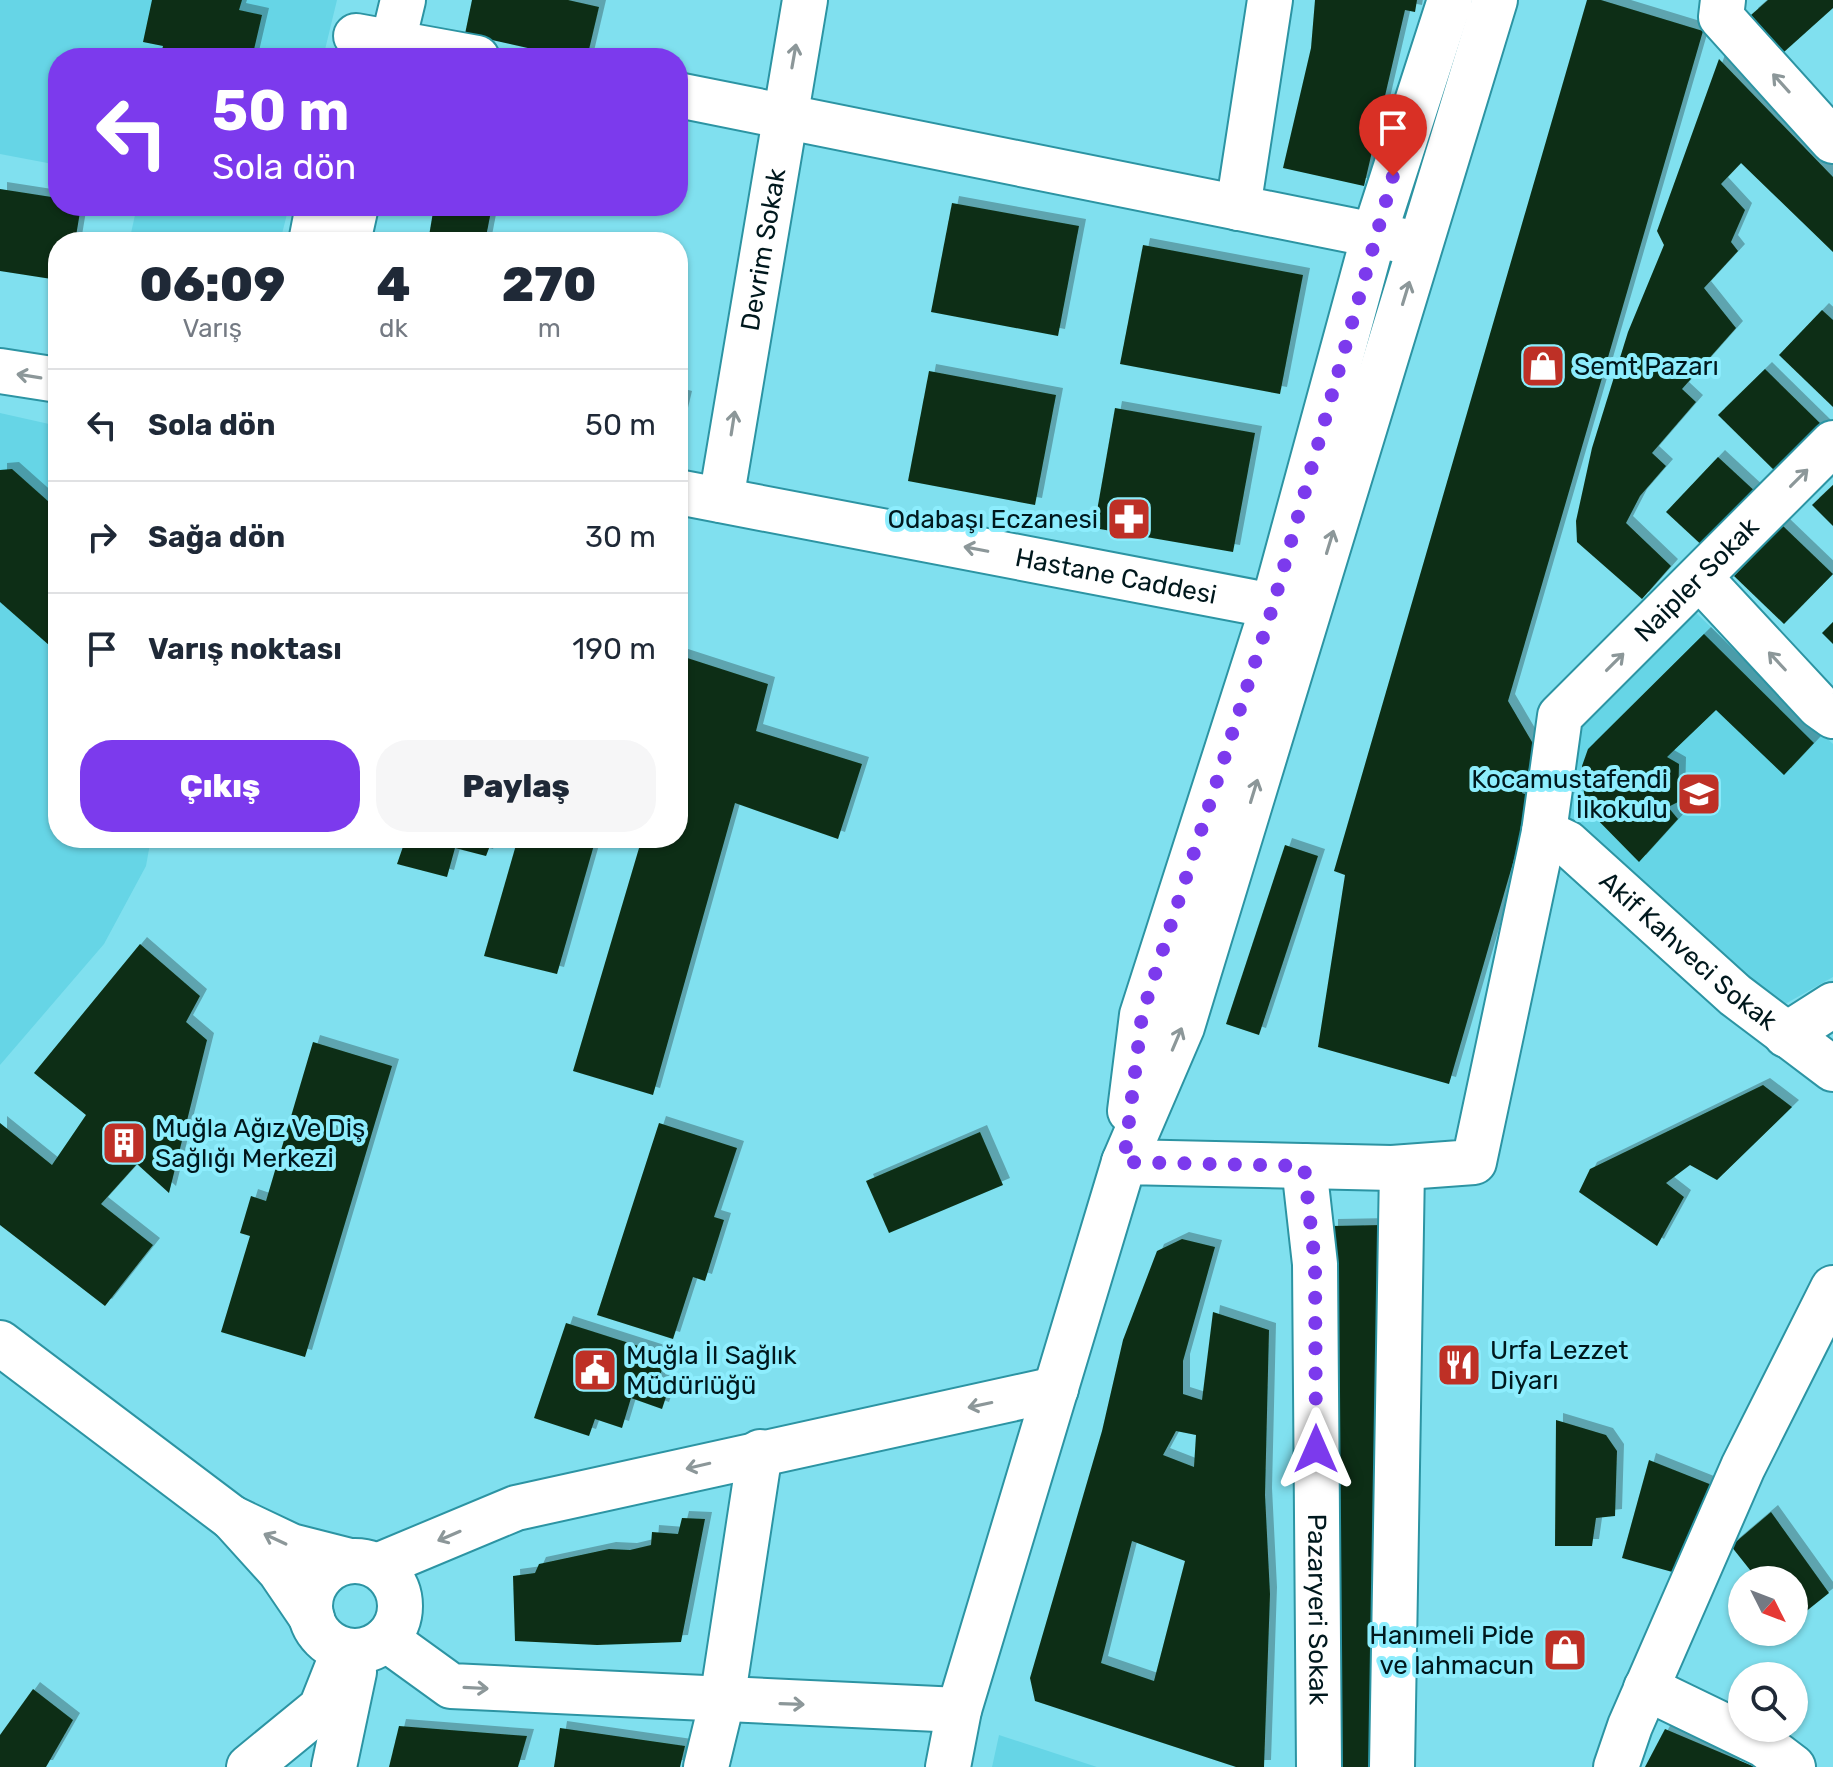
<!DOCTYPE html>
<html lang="tr">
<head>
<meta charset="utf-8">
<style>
	:root { --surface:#fff; --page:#f6f6f7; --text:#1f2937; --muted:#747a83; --line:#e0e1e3; --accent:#7c3aed }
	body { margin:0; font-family:Rubik,sans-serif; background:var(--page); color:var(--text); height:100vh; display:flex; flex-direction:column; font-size:30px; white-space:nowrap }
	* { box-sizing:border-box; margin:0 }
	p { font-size:26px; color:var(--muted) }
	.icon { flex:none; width:44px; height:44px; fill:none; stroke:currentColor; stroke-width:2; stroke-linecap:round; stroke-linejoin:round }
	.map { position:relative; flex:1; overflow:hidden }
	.panel { position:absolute; left:48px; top:232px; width:640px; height:616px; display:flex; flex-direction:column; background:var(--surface); border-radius:32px; box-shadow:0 2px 6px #0004 }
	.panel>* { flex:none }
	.top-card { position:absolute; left:48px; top:48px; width:640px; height:168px; border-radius:32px; box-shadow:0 2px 6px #0004; background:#7c3aed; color:#fff; overflow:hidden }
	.needle { width:52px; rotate:132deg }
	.controls { position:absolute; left:1728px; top:1566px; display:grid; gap:16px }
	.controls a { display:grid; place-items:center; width:80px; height:80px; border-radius:50%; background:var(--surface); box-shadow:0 2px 6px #0004; font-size:40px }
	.pin { position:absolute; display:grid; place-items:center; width:68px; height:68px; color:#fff; margin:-82px -34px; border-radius:50% 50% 50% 0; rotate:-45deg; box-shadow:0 0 8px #0007 }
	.pin .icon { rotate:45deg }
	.me { position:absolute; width:88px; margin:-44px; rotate:0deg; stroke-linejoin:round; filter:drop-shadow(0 0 6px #0008) }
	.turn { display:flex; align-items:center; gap:28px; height:168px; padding:0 32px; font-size:36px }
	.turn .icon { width:104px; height:104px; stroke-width:2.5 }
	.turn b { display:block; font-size:56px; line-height:68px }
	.eta { display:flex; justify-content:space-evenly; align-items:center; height:136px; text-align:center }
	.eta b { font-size:48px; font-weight:800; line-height:56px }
	.button { display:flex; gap:16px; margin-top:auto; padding:16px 32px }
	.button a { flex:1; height:92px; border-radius:32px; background:var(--accent); color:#fff; font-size:32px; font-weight:800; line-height:92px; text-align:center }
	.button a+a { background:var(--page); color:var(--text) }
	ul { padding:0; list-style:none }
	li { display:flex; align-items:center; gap:24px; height:112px; padding:0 32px; border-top:2px solid var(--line) }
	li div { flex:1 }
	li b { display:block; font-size:30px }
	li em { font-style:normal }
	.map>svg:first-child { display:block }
	.built { fill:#66d5e6 }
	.building { fill:#0b2f14; fill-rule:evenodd; filter:url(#shadow) }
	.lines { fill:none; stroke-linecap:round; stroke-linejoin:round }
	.minor-casing { stroke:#2c94a3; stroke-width:48 }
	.major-casing { stroke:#2c94a3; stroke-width:48 }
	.minor { stroke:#fff; stroke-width:44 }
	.major { stroke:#fff; stroke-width:44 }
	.oneway { stroke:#8c9799 }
	.route { stroke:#7c3aed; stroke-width:14; stroke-dasharray:0 25.2 }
	.labels { text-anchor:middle; stroke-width:8; stroke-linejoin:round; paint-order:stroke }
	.street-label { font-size:26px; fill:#00181d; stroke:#8dedfd }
	.poi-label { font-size:26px; fill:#00181d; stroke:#8dedfd; text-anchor:start }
</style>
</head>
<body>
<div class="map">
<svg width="1833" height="1767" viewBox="0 0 1833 1767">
	<defs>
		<filter id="shadow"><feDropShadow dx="7" dy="-7" stdDeviation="0" flood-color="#0004"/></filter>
	</defs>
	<rect width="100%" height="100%" fill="#80e0ef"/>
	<g class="built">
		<path d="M0,0H337L323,58H58V165L0,154Z"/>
		<path d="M137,206H289L280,242H129Z"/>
		<path d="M0,413L58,426V838H151L146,866L104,944L0,1065Z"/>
		<path d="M1693,610L1833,744V977L1776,1009L1564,815L1576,729Z"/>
		<path d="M999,1735L1097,1767H992Z"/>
	</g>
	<g class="building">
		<path d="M152,0H242L239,10L262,15L252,58H160L163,46L143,42Z"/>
		<path d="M472,0H568L599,7L587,58H572L465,34Z"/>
		<path d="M1315,0H1417L1415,12L1405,10L1364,186L1283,168L1311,48Z"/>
		<path d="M1587,0H1601L1703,31L1508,701L1535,747L1522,793L1532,797L1449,1084L1318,1047L1345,875L1334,871Z"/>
		<path d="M1768,0H1833V8L1784,52L1751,15Z"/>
		<path d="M1719,59L1833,177V252L1741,163L1721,184L1745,210L1731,242L1738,251L1704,288L1736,328L1682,389L1696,402L1652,453L1666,466L1640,496L1626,523L1671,566L1642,599L1577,542L1576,521L1592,448L1628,332L1664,245L1657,231Z"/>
		<path d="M0,189L58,198V206H81L75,242H58V280L0,271Z"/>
		<path d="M952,203L1079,226L1058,336L931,312Z"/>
		<path d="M434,206H492L485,242H428Z"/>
		<path d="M1143,245L1303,275L1280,394L1120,364Z"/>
		<path d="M1822,310L1833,320V407L1779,355Z"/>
		<path d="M1765,369L1824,427L1778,474L1718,415Z"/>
		<path d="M929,371L1056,395L1035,505L908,481Z"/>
		<path d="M678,396L685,398L679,423H678Z"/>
		<path d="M1115,408L1255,433L1233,552L1094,528Z"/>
		<path d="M1718,457L1758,494L1707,550L1666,512Z"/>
		<path d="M12,469L58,510V653L0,602V470Z"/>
		<path d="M1833,485V526L1812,505Z"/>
		<path d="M1783,526L1833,574L1784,624L1734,576Z"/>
		<path d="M1833,622V644L1822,633Z"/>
		<path d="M1704,634L1814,743L1784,775L1716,710L1667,757L1679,764L1678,802L1668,807L1678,819L1639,862L1585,807L1582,766L1588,749Z"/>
		<path d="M678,655L768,684L756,731L862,764L838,839L735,803L653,1095L573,1071L642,838H678Z"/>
		<path d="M406,838H493L486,856L455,848L447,877L397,864Z"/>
		<path d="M518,838H596L557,974L484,956Z"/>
		<path d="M1285,845L1318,856L1259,1035L1226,1024Z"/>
		<path d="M140,944L200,996L186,1022L207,1040L169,1193L137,1164L101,1204L153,1245L105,1306L0,1225V1123L52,1165L86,1115L34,1073Z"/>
		<path d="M313,1042L392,1066L305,1357L221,1332L250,1236L240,1233L251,1196L266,1201Z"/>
		<path d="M1763,1085L1792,1107L1717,1180L1690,1165L1666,1183L1684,1197L1657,1246L1579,1192L1590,1169Z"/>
		<path d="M659,1123L737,1148L714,1217L724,1220L705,1281L693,1277L673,1339L597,1315Z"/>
		<path d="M980,1132L1003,1185L889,1233L866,1181Z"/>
		<path d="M1383,1225L1379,1767H1330L1331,1226Z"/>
		<path d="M1182,1239L1215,1247L1183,1361V1394L1202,1400L1213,1312L1269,1330L1265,1495L1270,1594L1264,1767H1236L1035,1701L1030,1678L1102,1431L1123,1340L1157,1251ZM1176,1431L1196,1435L1194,1467L1163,1455ZM1132,1541L1185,1561L1154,1681L1101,1663Z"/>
		<path d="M566,1323L667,1355L658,1381L670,1385L662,1409L631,1398L622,1428L595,1419L589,1436L534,1418Z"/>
		<path d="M1556,1420L1606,1435L1617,1451L1615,1516L1596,1518L1592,1546H1555Z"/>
		<path d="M1649,1460L1722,1489L1676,1573L1622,1558Z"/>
		<path d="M1771,1512L1829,1593L1794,1621V1580H1758L1731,1546Z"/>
		<path d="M682,1518L705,1519L681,1642L597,1645L515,1641L513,1576L535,1573L539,1564L609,1549L630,1550L651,1545L652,1532L678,1534Z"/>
		<path d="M33,1689L73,1720L46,1767H0V1735Z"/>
		<path d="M399,1726L527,1736L518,1767H389Z"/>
		<path d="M560,1728L685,1746L680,1767H554Z"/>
		<path d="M1665,1729L1755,1767H1645Z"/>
	</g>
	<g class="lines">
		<g class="minor-casing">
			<g id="minor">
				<path d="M1723,0L1721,17L1833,141"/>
				<path d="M356,36L477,58"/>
				<path d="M389,58L403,0"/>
				<path d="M678,95L1409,242"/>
				<path d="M1238,208L1270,0"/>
				<path d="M311,242L318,206"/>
				<path d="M348,242L356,206"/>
				<path d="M0,371L58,380"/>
				<path id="s1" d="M678,492L1273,606"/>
				<path id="s2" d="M721,500L805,0"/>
				<path d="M1700,578L1819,706L1833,716"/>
				<path id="s3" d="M1544,832L1567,843L1735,995L1833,1069"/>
				<path d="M1786,1035L1833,1005"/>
				<path id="s4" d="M1304,1166L1315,1264L1319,1767"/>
				<path d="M0,1343L232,1518"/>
				<circle cx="355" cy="1606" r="45"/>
				<path d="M377,1566L516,1508L1056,1389"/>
				<path d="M312,1618L280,1571L232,1518L291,1546L350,1561"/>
				<path d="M386,1639L451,1686L959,1710"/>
				<path d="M1646,1688L1764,1745L1793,1767"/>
				<path d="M249,1767L321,1708L344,1650"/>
				<path d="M334,1767L354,1672"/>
				<path d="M706,1767L722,1701L760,1452"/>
				<path id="s5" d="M948,1767L959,1710L1124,1162L1392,1168L1474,1162L1544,832L1560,716L1833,443"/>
				<path d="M1392,1767L1402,1168"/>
				<path d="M1616,1767L1630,1726L1743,1467L1833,1288"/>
			</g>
		</g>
		<g class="major-casing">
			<g id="major">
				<path d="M1130,1111L1142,1015L1273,606L1374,235L1450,0"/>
				<path d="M1124,1162L1182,1027L1495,0"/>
			</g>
		</g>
		<use href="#minor" class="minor"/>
		<use href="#major" class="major"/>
	</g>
	<defs><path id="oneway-shaft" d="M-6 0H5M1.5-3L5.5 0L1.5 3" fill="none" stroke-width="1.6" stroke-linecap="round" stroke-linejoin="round" transform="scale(2)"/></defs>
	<g class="oneway">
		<use href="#oneway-shaft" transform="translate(794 56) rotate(-80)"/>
		<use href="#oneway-shaft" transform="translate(1781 83) rotate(-132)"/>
		<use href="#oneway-shaft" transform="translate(1406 293) rotate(-73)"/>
		<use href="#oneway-shaft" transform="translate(29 376) rotate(-171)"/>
		<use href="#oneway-shaft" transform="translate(733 423) rotate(-81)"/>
		<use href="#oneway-shaft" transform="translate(1799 478) rotate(-45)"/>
		<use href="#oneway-shaft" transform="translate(1330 542) rotate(-73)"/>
		<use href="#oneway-shaft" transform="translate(976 549) rotate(-169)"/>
		<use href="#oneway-shaft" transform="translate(1777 661) rotate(-133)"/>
		<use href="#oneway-shaft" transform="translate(1615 662) rotate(-45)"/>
		<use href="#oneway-shaft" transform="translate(1254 791) rotate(-73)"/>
		<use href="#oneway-shaft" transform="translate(1177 1039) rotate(-67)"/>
		<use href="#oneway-shaft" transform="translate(980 1405) rotate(168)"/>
		<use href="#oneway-shaft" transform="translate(698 1466) rotate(167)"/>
		<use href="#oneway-shaft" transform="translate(449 1536) rotate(157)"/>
		<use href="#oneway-shaft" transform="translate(275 1539) rotate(-155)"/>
		<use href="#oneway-shaft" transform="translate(476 1688) rotate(3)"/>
		<use href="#oneway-shaft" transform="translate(792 1704) rotate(2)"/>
	</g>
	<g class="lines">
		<path class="route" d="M1316,1449L1315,1264L1304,1166L1124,1162L1142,1015L1273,606L1393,176"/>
	</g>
	<defs>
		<g id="shop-square" transform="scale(2.3)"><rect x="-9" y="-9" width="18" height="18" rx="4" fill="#be3026" stroke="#8dedfd"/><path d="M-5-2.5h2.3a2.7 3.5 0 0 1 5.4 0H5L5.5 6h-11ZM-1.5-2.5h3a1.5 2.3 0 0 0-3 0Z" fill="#fff"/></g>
		<g id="pharmacy-square" transform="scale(2.3)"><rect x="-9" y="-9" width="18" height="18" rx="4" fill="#be3026" stroke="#8dedfd"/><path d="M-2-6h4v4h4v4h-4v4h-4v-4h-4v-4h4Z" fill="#fff"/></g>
		<g id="school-square" transform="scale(2.3)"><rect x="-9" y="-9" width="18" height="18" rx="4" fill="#be3026" stroke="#8dedfd"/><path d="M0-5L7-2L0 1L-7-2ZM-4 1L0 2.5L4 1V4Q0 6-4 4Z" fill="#fff"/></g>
		<g id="building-square" transform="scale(2.3)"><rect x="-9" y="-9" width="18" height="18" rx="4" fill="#be3026" stroke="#8dedfd"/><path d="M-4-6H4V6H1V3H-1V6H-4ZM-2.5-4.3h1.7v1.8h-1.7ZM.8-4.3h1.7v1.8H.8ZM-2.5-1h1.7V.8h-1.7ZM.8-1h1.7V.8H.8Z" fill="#fff"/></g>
		<g id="restaurant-square" transform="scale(2.3)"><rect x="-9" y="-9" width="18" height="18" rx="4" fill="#be3026" stroke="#8dedfd"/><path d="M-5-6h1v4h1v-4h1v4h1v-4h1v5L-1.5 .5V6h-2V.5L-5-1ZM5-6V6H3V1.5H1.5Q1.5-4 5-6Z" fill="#fff"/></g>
		<g id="civic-square" transform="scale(2.3)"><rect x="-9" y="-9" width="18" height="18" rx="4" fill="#be3026" stroke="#8dedfd"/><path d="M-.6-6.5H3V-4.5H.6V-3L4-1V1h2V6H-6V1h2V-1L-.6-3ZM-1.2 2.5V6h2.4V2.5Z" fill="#fff"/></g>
	</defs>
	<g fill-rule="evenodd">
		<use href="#shop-square" x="1543" y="366"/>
		<use href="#pharmacy-square" x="1129" y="519"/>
		<use href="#school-square" x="1699" y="794"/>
		<use href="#building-square" x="124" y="1143"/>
		<use href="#restaurant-square" x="1459" y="1365"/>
		<use href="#civic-square" x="595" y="1370"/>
		<use href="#shop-square" x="1565" y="1650"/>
	</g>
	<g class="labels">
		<g class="street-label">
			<text dy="9" stroke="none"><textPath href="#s2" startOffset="254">Devrim Sokak</textPath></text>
			<text dy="9" stroke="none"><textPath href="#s1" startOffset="446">Hastane Caddesi</textPath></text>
			<text dy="9" stroke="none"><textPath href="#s5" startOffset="1628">Naipler Sokak</textPath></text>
			<text dy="9" stroke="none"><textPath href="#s3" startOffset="188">Akif Kahveci Sokak</textPath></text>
			<text dy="9" stroke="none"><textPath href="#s4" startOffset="444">Pazaryeri Sokak</textPath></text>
		</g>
		<g class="poi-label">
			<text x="1574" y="375">Semt Pazarı</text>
			<text x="1098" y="528" text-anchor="end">Odabaşı Eczanesi</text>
			<text x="1668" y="788" text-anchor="end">Kocamustafendi<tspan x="1668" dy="30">İlkokulu</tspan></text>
			<text x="155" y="1137">Muğla Ağız Ve Diş<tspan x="155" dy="30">Sağlığı Merkezi</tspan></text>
			<text x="1490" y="1359">Urfa Lezzet<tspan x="1490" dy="30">Diyarı</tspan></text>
			<text x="626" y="1364">Muğla İl Sağlık<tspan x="626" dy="30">Müdürlüğü</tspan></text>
			<text x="1534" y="1644" text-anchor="end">Hanımeli Pide<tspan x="1534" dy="30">ve lahmacun</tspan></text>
		</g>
	</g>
</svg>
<div class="controls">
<a><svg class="needle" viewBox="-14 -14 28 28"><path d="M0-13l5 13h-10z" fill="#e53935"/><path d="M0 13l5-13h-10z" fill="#747a83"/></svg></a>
<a><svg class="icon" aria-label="search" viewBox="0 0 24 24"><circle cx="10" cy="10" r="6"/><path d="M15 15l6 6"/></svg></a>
</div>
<div class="pin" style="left:1393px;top:176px;background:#d93025"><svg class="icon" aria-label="arrive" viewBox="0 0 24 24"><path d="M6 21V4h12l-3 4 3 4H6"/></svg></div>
<svg class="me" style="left:1316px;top:1449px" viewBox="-20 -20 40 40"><path d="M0-17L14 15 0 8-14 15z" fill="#7c3aed" stroke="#fff" stroke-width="4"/></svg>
<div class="top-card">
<div class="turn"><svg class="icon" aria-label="left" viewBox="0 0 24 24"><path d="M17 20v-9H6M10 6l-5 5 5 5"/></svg><div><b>50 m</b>Sola dön</div></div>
</div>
<section class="panel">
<div class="eta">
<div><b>06:09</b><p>Varış</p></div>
<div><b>4</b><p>dk</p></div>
<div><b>270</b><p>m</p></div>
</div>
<ul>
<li><svg class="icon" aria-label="left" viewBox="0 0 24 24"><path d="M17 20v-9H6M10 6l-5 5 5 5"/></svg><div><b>Sola dön</b></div><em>50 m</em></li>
<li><svg class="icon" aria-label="right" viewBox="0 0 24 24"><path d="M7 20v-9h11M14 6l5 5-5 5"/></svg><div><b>Sağa dön</b></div><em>30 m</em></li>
<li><svg class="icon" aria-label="arrive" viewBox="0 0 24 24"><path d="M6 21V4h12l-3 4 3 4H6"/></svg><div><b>Varış noktası</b></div><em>190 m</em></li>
</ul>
<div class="button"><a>Çıkış</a><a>Paylaş</a></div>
</section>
</div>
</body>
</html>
